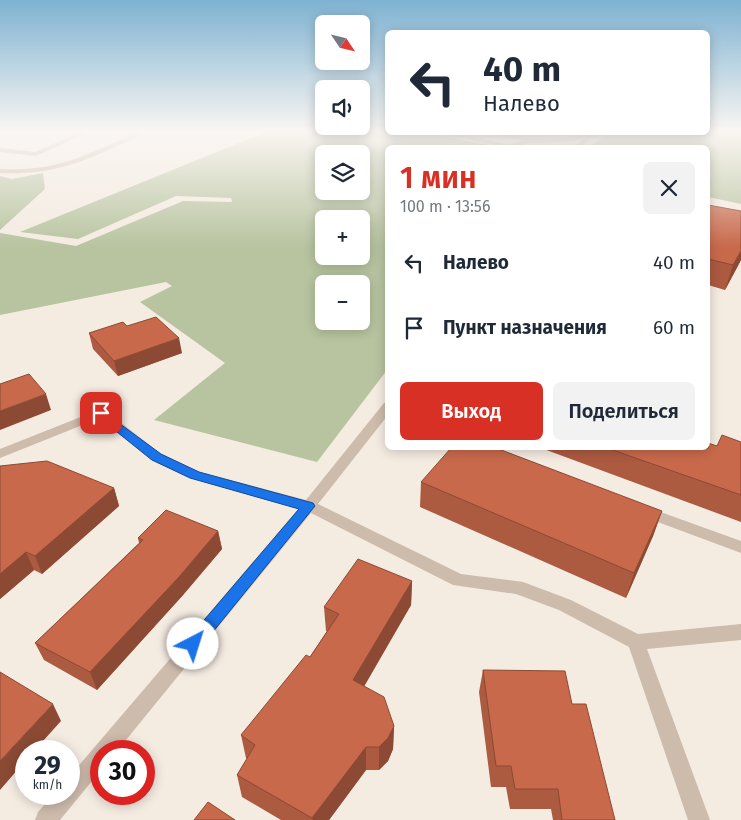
<!DOCTYPE html>
<html lang="ru">
<head>
<meta charset="utf-8">
<style>
	:root { --surface:#fff; --page:#f2f2f3; --text:#1f2937; --muted:#747a83; --accent:#d93025 }
	body { margin:0; font-family:"Fira Sans",sans-serif; background:var(--page); color:var(--text); height:100vh; display:flex; flex-direction:column; font-size:19px; white-space:nowrap }
	* { box-sizing:border-box; margin:0 }
	p { font-size:16px; color:var(--muted) }
	.icon { flex:none; width:28px; height:28px; fill:none; stroke:currentColor; stroke-width:2; stroke-linecap:round; stroke-linejoin:round }
	.map { position:relative; flex:1; overflow:hidden }
	.details { position:absolute; left:385px; top:145px; width:325px; height:305px; display:flex; flex-direction:column; background:var(--surface); border-radius:8px; box-shadow:0 2px 12px #0003 }
	.details>* { flex:none }
	.top-card { position:absolute; left:385px; top:30px; width:325px; height:105px; border-radius:8px; box-shadow:0 2px 12px #0003; background:#fff; color:var(--text); overflow:hidden }
	.needle { width:32px; rotate:125deg }
	.controls { position:absolute; left:315px; top:15px; display:grid; gap:10px }
	.controls a { display:grid; place-items:center; width:55px; height:55px; border-radius:8px; background:var(--surface); box-shadow:0 2px 12px #0003; font-size:25px }
	.speed { position:absolute; left:15px; top:740px; display:flex; gap:10px; font-size:25px; font-weight:700; text-align:center }
	.speed>* { display:grid; place-content:center; width:65px; height:65px; border-radius:50%; background:var(--surface); box-shadow:0 2px 12px #0003; line-height:1 }
	.speed small { font-size:12px; font-weight:400 }
	.speed .limit { border:8px solid #d22; background:#fff; color:#111 }
	.pin { position:absolute; display:grid; place-items:center; width:42px; height:42px; color:#fff; margin:-21px; border-radius:10px; box-shadow:0 2px 8px #0006 }
	.me { position:absolute; width:55px; margin:-28px; rotate:40deg; stroke-linejoin:round; filter:drop-shadow(0 0 4px #0008) }
	.turn { display:flex; align-items:center; gap:18px; height:105px; padding:0 15px; font-size:22px }
	.turn .icon { width:65px; height:65px; stroke-width:2.5 }
	.turn b { display:block; font-size:35px; line-height:42px }
	.round { display:grid; place-items:center; flex:none; width:52px; height:52px; border-radius:8px; background:var(--page) }
	.headline { display:flex; align-items:center; justify-content:space-between; height:85px; padding:0 15px }
	h1 { font-size:30px; font-weight:600; line-height:38px; color:var(--accent) }
	.action { display:flex; gap:10px; margin-top:auto; padding:10px 15px }
	.action a { flex:1; height:58px; border-radius:8px; background:var(--accent); color:#fff; font-size:20px; font-weight:600; line-height:58px; text-align:center }
	.action a+a { background:var(--page); color:var(--text) }
	ul { padding:0; list-style:none }
	li { display:flex; align-items:center; gap:15px; height:65px; padding:0 15px }
	li div { flex:1 }
	li b { display:block; font-size:19px }
	li em { font-style:normal }
	.map>svg:first-child { display:block }
	.green { fill:#b8c4a0; fill-rule:evenodd }
	.lines { fill:none; stroke-linecap:round; stroke-linejoin:round }
	.lane { fill:#cdbbac; fill-rule:evenodd }
	.street { fill:#cdbbac; fill-rule:evenodd }
	.wall { fill:#ac5a40 }
	.shaded-wall { fill:#8c4a34 }
	.building { fill:#c8694b; stroke:#8c4a34 }
	.route { fill:#1a73e8; stroke:#114b97 }
</style>
</head>
<body>
<div class="map">
<svg width="741" height="820" viewBox="0 0 741 820">
	<rect width="100%" height="100%" fill="#f4ebe1"/>
	<g class="green">
		<path d="M266,132L425,133L493,146L388,148L387,370L317,462L154,420L225,363L140,302L172,286L166,282L0,315V233L76,246L183,201L232,202L231,198L176,196L78,239L20,232ZM324,154H361V191H324ZM324,219H361V256H324ZM324,284H361V321H324Z"/>
		<path d="M741,132V204L708,197V148L590,147L609,133Z"/>
		<path d="M43,173L45,189L0,230V176L12,179Z"/>
	</g>
	<g class="lines">
		<g class="lane">
			<path d="M81,132H89L36,156L0,152V148L35,152Z"/>
			<path d="M137,132H145C137,138 126,142 117,146C77,165 45,175 0,173V169C57,172 87,155 137,132Z"/>
			<path d="M438,132H452L513,146L508,148Z"/>
			<path d="M487,132H501L536,141L533,143Z"/>
			<path d="M590,133L595,134L580,148H573Z"/>
			<path d="M644,506L741,541V553L639,515L637,511L639,507Z"/>
		</g>
		<g class="street">
			<path d="M588,132H597C577,145 553,141 531,143C522,144 514,148 504,148C530,131 561,145 588,132Z"/>
			<path d="M388,402V415L318,504L461,574L523,582L571,600L638,634L741,624V640L647,649L710,820H688L629,647L559,610L516,594L453,585L311,513L117,751H101V770L60,820H35L38,812L54,794H69V777L299,508L190,478L151,460L100,418L0,458V449L101,409L105,410L161,454L200,472L306,500L384,403Z"/>
		</g>
	</g>
	<g class="wall">
		<path d="M708,205L741,211V260L725,290L708,285Z"/>
		<path d="M127,326L182,353L118,376L93,349L89,333Z"/>
		<path d="M741,442V522L541,448H708Z"/>
		<path d="M0,466L114,488L119,506L42,574L34,570L0,599Z"/>
		<path d="M421,482L662,511L653,536L626,598L420,507Z"/>
		<path d="M218,531L222,549L183,595L97,690L44,660L35,643L139,543L138,538Z"/>
		<path d="M412,581L411,605L364,686L394,726L393,749L388,761L379,770H366L329,820H281L242,797L237,775L247,759L246,758L241,735L310,657L327,631H326L324,607Z"/>
		<path d="M483,670L572,704L615,820H553L551,809H510L506,787H491L479,692Z"/>
	</g>
	<g class="shaded-wall">
		<path d="M741,251V260L725,290L733,265Z"/>
		<path d="M179,338L182,353L118,376L114,361Z"/>
		<path d="M46,394L51,410L0,430V411Z"/>
		<path d="M114,488L119,506L42,574L35,556Z"/>
		<path d="M662,511L653,536L626,598L634,573Z"/>
		<path d="M218,531L222,549L183,595L97,690L90,672Z"/>
		<path d="M26,552L34,570L0,599V574Z"/>
		<path d="M412,581L411,605L354,704L353,680Z"/>
		<path d="M53,704L61,721L34,751H26V760L0,790V761Z"/>
		<path d="M394,726L393,749L388,761L379,770V747Z"/>
		<path d="M366,747V770L329,820H313L312,818Z"/>
	</g>
	<g class="building">
		<path d="M708,205L741,211V251L733,265L708,259Z"/>
		<path d="M156,317L179,338L114,361L89,333L123,322L127,326Z"/>
		<path d="M29,374L46,394L0,411V384Z"/>
		<path d="M722,435L741,442V495L607,448H708V443L717,446Z"/>
		<path d="M451,448H496L662,511L634,573L421,482Z"/>
		<path d="M47,461L114,488L35,556L26,552L0,574V466Z"/>
		<path d="M166,510L218,531L179,577L90,672L35,643L143,540L138,538Z"/>
		<path d="M358,559L412,581L353,680L384,697L394,726L388,738L379,747H366L312,818L237,775L255,745L241,735L306,655L310,657L339,614L324,607Z"/>
		<path d="M483,670L565,671L572,704H586L615,820H562L558,789H515L511,766H496Z"/>
		<path d="M0,672L53,704L0,761Z"/>
		<path d="M208,802L235,820H194Z"/>
	</g>
	<linearGradient id="sky" x2="0" y2="1"><stop stop-color="#7eb2d2"/><stop offset="0.53" stop-color="#faf6f2"/><stop offset="1" stop-color="#faf6f2" stop-opacity="0"/></linearGradient>
	<rect width="741" height="247" fill="url(#sky)"/>
	<path class="route" d="M101,410L161,454L199,472L313,503L315,506L199,649L193,651L188,649L185,644L188,639L299,509L190,478L152,460L97,416V411Z"/>
</svg>
<div class="controls">
<a><svg class="needle" viewBox="-14 -14 28 28"><path d="M0-13l5 13h-10z" fill="#e53935"/><path d="M0 13l5-13h-10z" fill="#747a83"/></svg></a>
<a><svg class="icon" aria-label="sound" viewBox="0 0 24 24"><path d="M4 9h4l5-4v14l-5-4H4zM17 9q2 3 0 6"/></svg></a>
<a><svg class="icon" aria-label="layers" viewBox="0 0 24 24"><path d="M12 4l9 5-9 5-9-5zM3 14l9 5 9-5"/></svg></a>
<a>+</a>
<a>−</a>
</div>
<div class="speed"><div>29<small>km/h</small></div><div class="limit">30</div></div>
<div class="pin" style="left:101px;top:413px;background:#d93025"><svg class="icon" aria-label="arrive" viewBox="0 0 24 24"><path d="M6 21V4h12l-3 4 3 4H6"/></svg></div>
<svg class="me" style="left:193px;top:644px" viewBox="-20 -20 40 40"><circle r="19" fill="#fff"/><path d="M0-13L10 11 0 6-10 11z" fill="#1a73e8"/></svg>
<div class="top-card">
<div class="turn"><svg class="icon" aria-label="left" viewBox="0 0 24 24"><path d="M17 20v-9H6M10 6l-5 5 5 5"/></svg><div><b>40 m</b>Налево</div></div>
</div>
<section class="details">
<div class="headline"><div><h1>1 мин</h1><p>100 m · 13:56</p></div><a class="round"><svg class="icon" aria-label="close" viewBox="0 0 24 24"><path d="M6 6l12 12M18 6L6 18"/></svg></a></div>
<ul>
<li><svg class="icon" aria-label="left" viewBox="0 0 24 24"><path d="M17 20v-9H6M10 6l-5 5 5 5"/></svg><div><b>Налево</b></div><em>40 m</em></li>
<li><svg class="icon" aria-label="arrive" viewBox="0 0 24 24"><path d="M6 21V4h12l-3 4 3 4H6"/></svg><div><b>Пункт назначения</b></div><em>60 m</em></li>
</ul>
<div class="action"><a>Выход</a><a>Поделиться</a></div>
</section>
</div>
</body>
</html>
